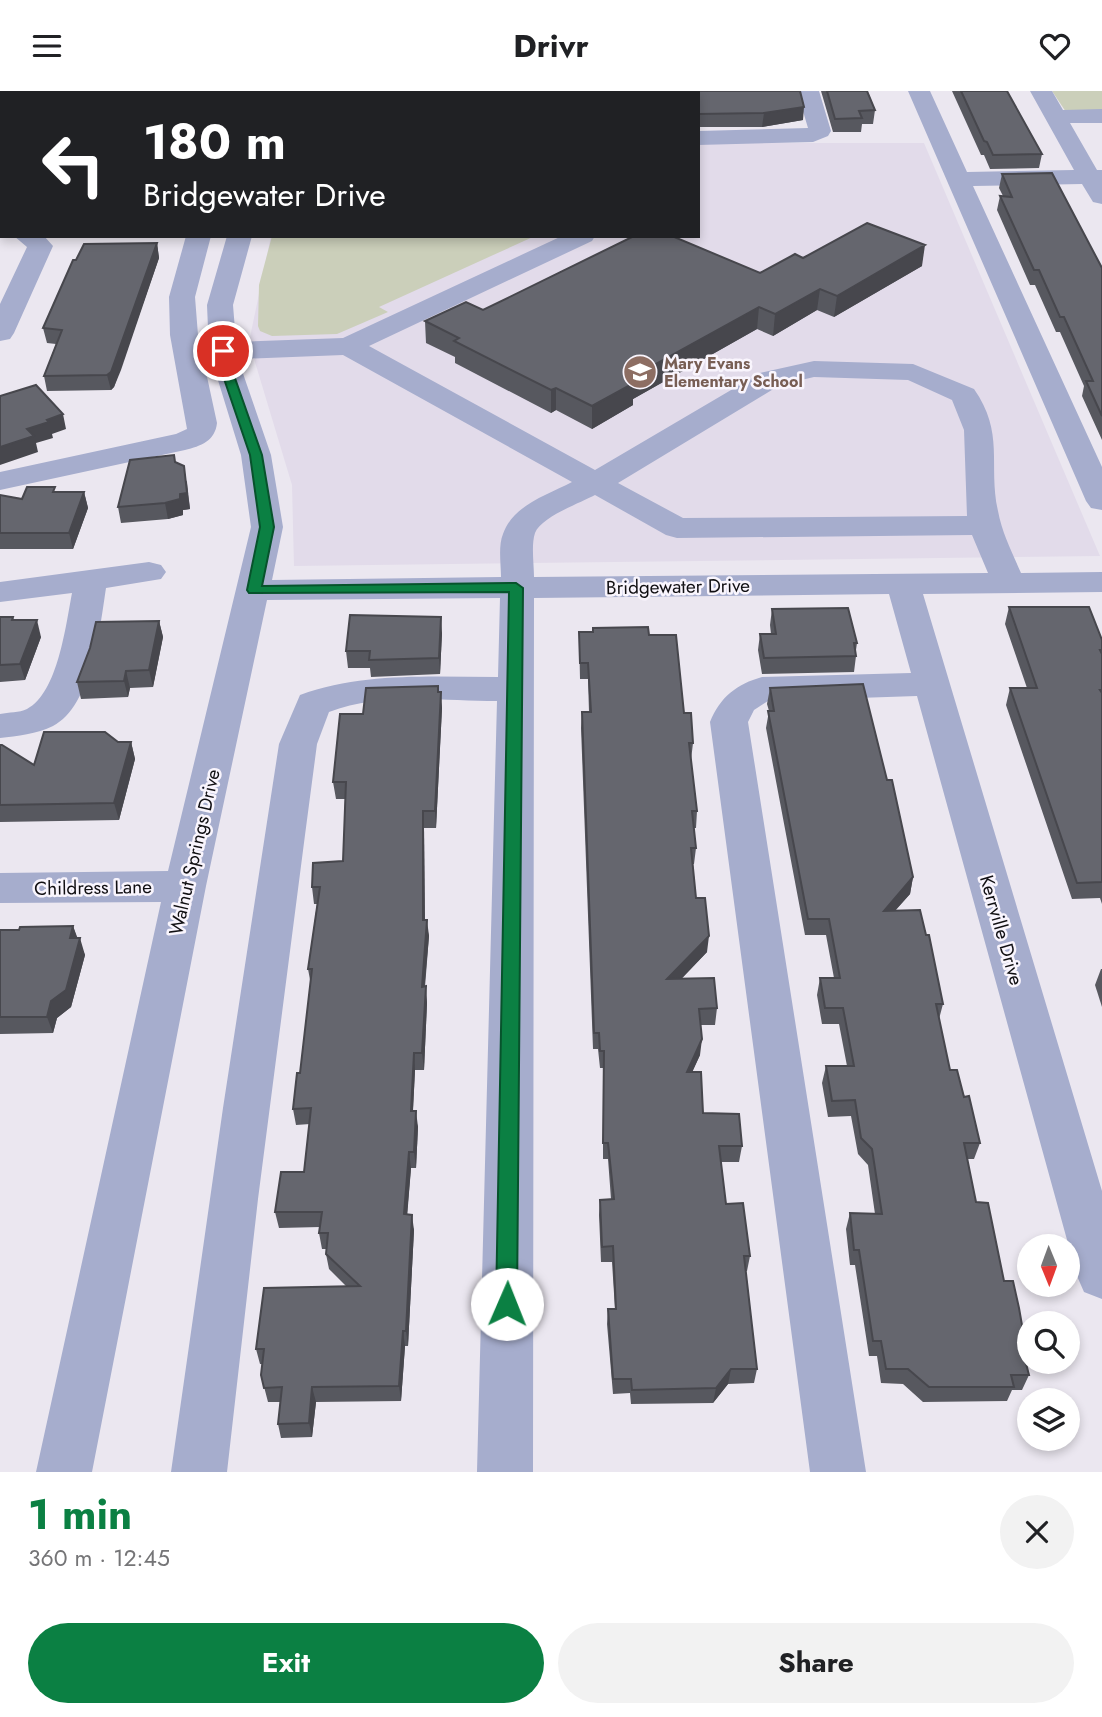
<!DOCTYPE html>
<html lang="en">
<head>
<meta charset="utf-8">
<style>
	:root { --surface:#fff; --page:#f2f2f2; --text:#202124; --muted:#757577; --accent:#0b8043 }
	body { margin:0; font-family:Jost,sans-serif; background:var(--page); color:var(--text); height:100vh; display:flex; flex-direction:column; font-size:26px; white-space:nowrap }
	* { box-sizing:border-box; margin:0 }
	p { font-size:23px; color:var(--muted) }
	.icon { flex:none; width:38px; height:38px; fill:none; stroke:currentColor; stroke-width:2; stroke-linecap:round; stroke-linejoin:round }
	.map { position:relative; height:1381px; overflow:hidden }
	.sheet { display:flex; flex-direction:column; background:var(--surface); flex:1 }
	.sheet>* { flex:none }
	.banner { position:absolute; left:0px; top:0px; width:700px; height:147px; box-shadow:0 4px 10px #0003; background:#202124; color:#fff; overflow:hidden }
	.needle { width:46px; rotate:179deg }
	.controls { position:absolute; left:1017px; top:1143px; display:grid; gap:14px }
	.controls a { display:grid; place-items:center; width:63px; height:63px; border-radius:50%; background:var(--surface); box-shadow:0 4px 10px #0003; font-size:35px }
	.pin { position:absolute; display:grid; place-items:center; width:60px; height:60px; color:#fff; margin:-30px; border:4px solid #fff; border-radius:50%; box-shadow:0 2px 7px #0007 }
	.me { position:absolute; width:77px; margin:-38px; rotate:1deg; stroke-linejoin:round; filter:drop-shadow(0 0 5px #0008) }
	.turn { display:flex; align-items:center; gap:24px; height:147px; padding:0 28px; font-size:32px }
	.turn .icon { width:91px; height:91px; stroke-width:2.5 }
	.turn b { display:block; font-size:49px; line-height:60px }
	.round { display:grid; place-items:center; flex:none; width:74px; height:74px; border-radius:37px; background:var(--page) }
	.overview { display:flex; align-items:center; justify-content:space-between; height:119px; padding:0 28px }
	h1 { font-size:42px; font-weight:700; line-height:52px; color:var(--accent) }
	.cta { display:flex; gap:14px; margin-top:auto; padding:14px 28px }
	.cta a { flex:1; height:80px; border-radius:42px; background:var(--accent); color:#fff; font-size:28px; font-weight:700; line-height:80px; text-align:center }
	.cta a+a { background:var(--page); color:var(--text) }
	header { display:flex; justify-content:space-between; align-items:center; height:91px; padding:0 28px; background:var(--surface); font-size:32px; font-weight:700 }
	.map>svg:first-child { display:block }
	.built { fill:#e2dbea }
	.green { fill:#cbcfba }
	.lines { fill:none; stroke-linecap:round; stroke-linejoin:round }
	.minor { fill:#a6adcd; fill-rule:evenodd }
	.wall { fill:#57585f }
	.shaded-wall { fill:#47474d }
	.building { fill:#65666e; stroke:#47474d; stroke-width:2 }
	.route { fill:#0b8043; stroke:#07532c; stroke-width:2 }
	.labels { text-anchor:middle; stroke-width:5; stroke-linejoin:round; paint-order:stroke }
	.far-education-label { font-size:16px; font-weight:bold; fill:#785e54; stroke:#f9f5fd; text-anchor:start }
	.street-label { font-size:19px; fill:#100f12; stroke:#f9f5fd }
</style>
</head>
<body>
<header><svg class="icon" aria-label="menu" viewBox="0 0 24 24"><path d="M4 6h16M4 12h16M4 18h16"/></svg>Drivr<svg class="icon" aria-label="heart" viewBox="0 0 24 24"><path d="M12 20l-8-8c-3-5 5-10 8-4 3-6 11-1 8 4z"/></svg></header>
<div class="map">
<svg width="1102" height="1381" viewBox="0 0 1102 1381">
	<rect width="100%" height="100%" fill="#ebe7f0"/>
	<path class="built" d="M698,52H924L1100,465L294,475L292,394L249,251L271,145H698Z"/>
	<g class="green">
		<path d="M1052,0H1102V21H1066Z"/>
		<path d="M272,145H535L379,216L388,221L337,243L272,245L260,240L258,235L259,194Z"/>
	</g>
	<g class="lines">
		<g class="minor">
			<path d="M271,0H293L270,2Z"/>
			<path d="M421,0H453L419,2Z"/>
			<path d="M797,0H819L831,40L828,45L813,51L698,54V40L808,37Z"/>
			<path d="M908,0H930L967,81L1074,79L1030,0H1052L1063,19L1102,18V32H1070L1097,79H1102V113L1093,111L1082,93L973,95L1102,376V419L1091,417L1086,410Z"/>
			<path d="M0,7H2L0,23Z"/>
			<path d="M14,145H44L53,155L14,242L10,248L0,250V213L27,156Z"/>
			<path d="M186,145H211L195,206L198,244L217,332C215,350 201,355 185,359L0,399V381L176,343L187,338L170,244L169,206Z"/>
			<path d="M227,145H252L233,214L236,251L343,247L562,145H595L592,150L369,255L595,379L760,282L814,270L913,273L974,298C1005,342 988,374 998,420C1002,442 1012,461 1021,482L1102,481V501L923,503L1102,1100V1208L1084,1201L1077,1185L917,605L768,610L754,619L748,631L866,1381H810L710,631C720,606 737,593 762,586L911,582L889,503L534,507L533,1381H477L497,610C444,610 380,601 329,621L317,653L305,744L258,1108L227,1381H171L223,1017L279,653L300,604C364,581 431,586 498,586L500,507L267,509L206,795L92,1381H36L161,811L0,812V782L168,780L251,436L241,364L209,260L207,214ZM343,264L572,391C547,404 513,414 503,443C498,455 501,473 501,486L272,489L283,436L271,364L238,268ZM814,286L908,289L952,309L964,339L967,425L683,427L618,392L780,294ZM595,404L666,444L677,447L972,444L988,482L534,486C534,473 531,454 535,442C541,426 580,412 595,404Z"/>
			<path d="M149,471L161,474L166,481L161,488L106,497C100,536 92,615 53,635C37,643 17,645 0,647V623C9,621 19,622 27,618C58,602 66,533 72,502L0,511V491Z"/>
		</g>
	</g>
	<g class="wall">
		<path d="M800,0L803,29L762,36H698V2Z"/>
		<path d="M821,0H867L875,19L873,33H862L861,41H833Z"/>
		<path d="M952,0H1007L1042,63L1039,77L990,78L984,64H981Z"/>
		<path d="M0,24H2V120H0V74L1,73V71L0,72Z"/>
		<path d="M1002,83L1102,177V349L1082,305L1084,295L1060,241H1056L1035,194H1030L997,119L1000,105H1003L999,97Z"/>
		<path d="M157,152L159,167L114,296L111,299L47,300L44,285L56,253L47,252L43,237L76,169Z"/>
		<path d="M803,167L922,175L834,226L817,219L773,245L757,238L633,308V314L592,338L556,319L551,322L455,272V266L426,252L425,230L483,219L760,182Z"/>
		<path d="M176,372L187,391L190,418L183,419V424L168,428L121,432L118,416Z"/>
		<path d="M56,401H84L88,417L73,458H0V404L22,408Z"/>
		<path d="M1009,516L1102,549V813L1100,807L1072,808L1006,614L1010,597H1027L1005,533Z"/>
		<path d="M772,518L857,552L856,559V565L854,581L762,583L758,559L760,543H771L770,534Z"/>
		<path d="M0,526H13L14,529L41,546L25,589L0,591Z"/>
		<path d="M159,530L163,546L153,596L130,597L128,606L81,608L77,591L90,557Z"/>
		<path d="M579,541L649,544L684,622L693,652L691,669L697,720L696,737H694L696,757L694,773H693L696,807L707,861L682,887L717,917L715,934H700V964L692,981L703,1022L742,1055L739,1071H721L726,1113L750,1165L747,1180H746L757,1278L754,1292L728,1293L713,1312L631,1313L630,1302L613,1303L607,1233L608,1218H615L612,1171H601L599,1124L600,1109L611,1108L608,1068H603V977H600L598,958H593L581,637L582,621H589L588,588H580Z"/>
		<path d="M442,542L440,583L371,586L370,577H348L346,560Z"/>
		<path d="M438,595L442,617L436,737H424L425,829L429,845L425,896L427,912L424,979H415L413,1020L418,1036L416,1077H411L407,1123L414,1139L408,1255H405L401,1310L316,1311L312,1346L281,1347L278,1333L280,1311H268L261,1284L262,1273H260L256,1258L347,1196L329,1178L326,1163V1158H322L319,1142L320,1136L279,1137L275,1121L304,1081L310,1033L296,1034L293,1018L300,982L311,894L308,878L317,813H314L312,796L343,770L345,708H336L333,691L363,623Z"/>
		<path d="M770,597L887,689L913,786L910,803L895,820L943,913L939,928L950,979L964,1006L980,1052L974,1068H967L976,1111L1004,1190L1026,1257L1023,1262L1029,1284L1022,1299H1012L1007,1310L923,1311L903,1293L881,1292L877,1265H869L855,1174H850L846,1138L850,1122L875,1123L868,1074L858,1063L851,1025L828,1026L822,992L826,975H847L839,933H822L817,904L820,887H834L826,844H805L766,637L769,620L767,613Z"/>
		<path d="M118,651H131L135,668L119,729L0,731V654L34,674Z"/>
		<path d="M73,835L77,847L85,864L71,916L57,927L53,942L0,943V839Z"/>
		<path d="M1101,878H1102V916L1095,894Z"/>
	</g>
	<g class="shaded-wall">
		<path d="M804,16L803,29L762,36L764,22Z"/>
		<path d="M157,152L159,167L121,279L114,296L111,299L107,284Z"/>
		<path d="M925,154L922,175L834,226L837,205Z"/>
		<path d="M820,198L817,219L773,245L775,223Z"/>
		<path d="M759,216L757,238L633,308V314L592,338V315L627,289Z"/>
		<path d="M556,297V319L551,322V299Z"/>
		<path d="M63,323L66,338L52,343L53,347L36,352L38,361L0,374V356L27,338L47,329Z"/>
		<path d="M184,375L190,418L183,419V424L168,428L165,412L180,403Z"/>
		<path d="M84,401L88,417L73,458L69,442Z"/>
		<path d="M441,526L442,542L440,583L439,567Z"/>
		<path d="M37,529L41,546L25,589L20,573Z"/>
		<path d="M159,530L163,546L153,596L149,579Z"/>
		<path d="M126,580L130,597L128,606L124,590Z"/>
		<path d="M441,601L442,617L436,737L435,720Z"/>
		<path d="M131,651L135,668L119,729L114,712Z"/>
		<path d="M423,720L424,737L425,845L423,829Z"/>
		<path d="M913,786L910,803L880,836L884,820Z"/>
		<path d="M427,829L429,845L423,912L422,896Z"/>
		<path d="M73,835L79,851L80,847L85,864L71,916L57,927L53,942L47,926Z"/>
		<path d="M709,845L707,861L666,904L667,888Z"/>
		<path d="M426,895L427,912L424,979L422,962Z"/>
		<path d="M702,948L700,964L685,997L687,981Z"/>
		<path d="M414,962L415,979L412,1036L411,1020Z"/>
		<path d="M416,1020L418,1036L416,1077L414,1061Z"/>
		<path d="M409,1061L411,1077L406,1139L404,1123Z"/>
		<path d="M412,1124L414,1139L408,1255L406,1240Z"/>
		<path d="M403,1240L405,1255L401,1310L399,1295Z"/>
		<path d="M731,1278L728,1293L713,1312L716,1297Z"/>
		<path d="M312,1296L316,1311L312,1346L309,1332Z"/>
	</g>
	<g class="building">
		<path d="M40,0H229L228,2H39Z"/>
		<path d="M462,0H800L804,16L764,22L698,23V2H462Z"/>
		<path d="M827,0H867L875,19L859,20L862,27L835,28Z"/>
		<path d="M961,0H1007L1042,63L993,64L987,51L984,50Z"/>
		<path d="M0,24H2V106H0V74L1,73V59L0,58Z"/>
		<path d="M1052,82L1102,177V325L1086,290H1093L1064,226H1060L1039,179H1034L1000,105L1012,106L1002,83Z"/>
		<path d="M867,132L925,154L837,205L820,198L775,223L759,216L627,289L634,292L592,315L556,297L551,299L454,250L459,247L425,230L466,211L483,219L634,145H672L760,182L795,163L803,167Z"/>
		<path d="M157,152L111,281L107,284L44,285L62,239L43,237L73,169H76L84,153Z"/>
		<path d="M36,294L63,323L47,329L49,331L27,338L34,345L0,356V305Z"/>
		<path d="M174,364L175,371L184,375L187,402L180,403V408L165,412L118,416L130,369Z"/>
		<path d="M27,396H55L53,401H84L69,442H0V404L22,408Z"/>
		<path d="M1009,516H1089L1102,549V559H1100L1102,563V599H1100L1102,602V791L1077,792L1010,597H1037Z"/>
		<path d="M848,517L857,552H854L856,565L764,567L760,543H776L772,518Z"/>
		<path d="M350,524L441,526L439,567L369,569L370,560H346Z"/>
		<path d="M0,526H13L12,529H37L20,573L0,574Z"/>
		<path d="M159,530L149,579L126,580L124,590L77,591L90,557L96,531Z"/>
		<path d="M648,536L649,544H676L684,622H691L693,652H689L697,720H692L696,757H691L696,807H705L709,845L667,888L714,887L717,917L699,918L702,948L687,981H701L703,1022L739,1023L742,1055H719L726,1113L743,1112L750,1165H744L757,1278H731L716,1297L632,1299L631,1288H613L608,1218H616L613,1155L602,1156L600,1109L614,1108L608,1052H603L604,960H600L599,942H594L582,621H591L588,572H580L579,541H593V537Z"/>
		<path d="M863,593L887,689H892L913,786L884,820L920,819L926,844H929L943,913H936L950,979H957L964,1006L969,1005L980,1052H964L976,1111L988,1112L1004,1190H1013L1019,1217L1026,1257H1022L1029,1284H1011L1014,1296H929L908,1278H886L881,1250H873L859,1159H854L850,1122L882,1123L872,1058L861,1047L855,1009L832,1010L826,975H854L843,917H825L820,887H840L829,828H808L768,620H774L770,597Z"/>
		<path d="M438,595V601H441L435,720H423V829H427L422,896L426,895L422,962H414L411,1020H416L414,1061H409L404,1123L412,1124L406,1240H403L399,1295L312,1296L309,1332L278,1333L282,1296L264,1297L261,1284L264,1258H256L264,1197L360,1195L326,1163L328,1142H319L322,1121H275L281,1081H304L311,1017L293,1018L297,982H300L312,878H308L320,796H312L313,772L343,770L346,691H333L340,623H363L366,597Z"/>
		<path d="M44,641H105L118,651H131L114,712L0,714V654H2L34,674Z"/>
		<path d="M73,835L70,847H80L66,899L51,910L47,926H0V839H19L20,836Z"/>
	</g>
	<path class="route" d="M223,257L229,260L230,273L262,364L274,436L262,495L516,492L523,497L517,1213L514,1220L507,1223L499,1220L496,1213L509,501L249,502L247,499L260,436L250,364L219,273L218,260Z"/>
	<defs>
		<g id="school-disc" transform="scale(1.75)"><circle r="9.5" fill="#8d6e63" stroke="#f9f5fd"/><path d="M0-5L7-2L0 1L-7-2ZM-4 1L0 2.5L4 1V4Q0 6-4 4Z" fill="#fff"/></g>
	</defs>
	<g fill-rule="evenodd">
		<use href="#school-disc" x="640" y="281"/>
	</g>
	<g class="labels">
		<g class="far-education-label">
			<text x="664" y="278">Mary Evans<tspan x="664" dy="18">Elementary School</tspan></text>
		</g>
		<g class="street-label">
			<text transform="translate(678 495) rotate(-1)" y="7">Bridgewater Drive</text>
			<text transform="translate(194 761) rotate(-77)" y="7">Walnut Springs Drive</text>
			<text transform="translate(93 796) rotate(-1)" y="7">Childress Lane</text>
			<text transform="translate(1002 839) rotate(74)" y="7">Kerrville Drive</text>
		</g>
	</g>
</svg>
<div class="controls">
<a><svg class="needle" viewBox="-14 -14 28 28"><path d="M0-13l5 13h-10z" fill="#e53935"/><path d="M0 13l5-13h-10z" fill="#757577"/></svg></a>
<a><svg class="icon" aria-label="search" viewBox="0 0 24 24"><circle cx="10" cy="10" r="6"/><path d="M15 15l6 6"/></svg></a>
<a><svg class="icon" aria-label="layers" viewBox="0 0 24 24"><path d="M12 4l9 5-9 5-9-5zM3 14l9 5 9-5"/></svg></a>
</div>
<div class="pin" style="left:223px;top:260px;background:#d93025"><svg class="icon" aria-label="arrive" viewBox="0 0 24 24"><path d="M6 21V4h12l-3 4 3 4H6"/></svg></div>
<svg class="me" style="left:507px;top:1213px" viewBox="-20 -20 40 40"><circle r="19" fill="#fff"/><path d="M0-13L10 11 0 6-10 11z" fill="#0b8043"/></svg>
<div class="banner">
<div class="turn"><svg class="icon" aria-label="left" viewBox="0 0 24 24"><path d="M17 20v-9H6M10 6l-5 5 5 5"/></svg><div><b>180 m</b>Bridgewater Drive</div></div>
</div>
</div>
<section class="sheet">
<div class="overview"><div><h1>1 min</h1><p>360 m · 12:45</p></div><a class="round"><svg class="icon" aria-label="close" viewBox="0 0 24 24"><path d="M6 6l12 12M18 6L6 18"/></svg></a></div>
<div class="cta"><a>Exit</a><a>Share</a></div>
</section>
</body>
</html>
